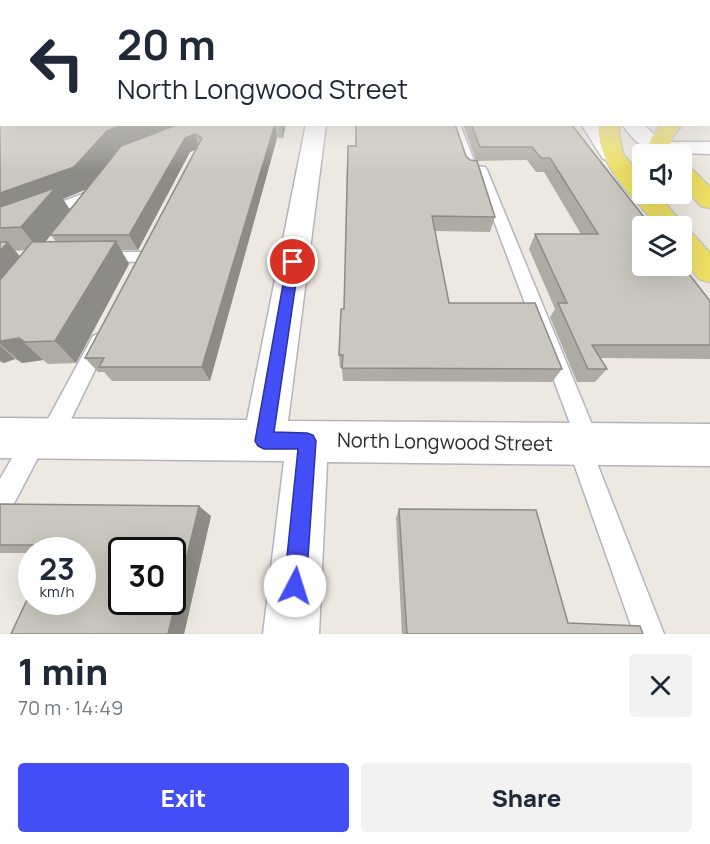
<!DOCTYPE html>
<html lang="en">
<head>
<meta charset="utf-8">
<style>
	:root { --surface:#fff; --page:#f2f2f3; --text:#1f2937; --muted:#747a83; --accent:#444ef6 }
	body { margin:0; font-family:Manrope,sans-serif; background:var(--page); color:var(--text); height:100vh; display:flex; flex-direction:column; font-size:22px; white-space:nowrap }
	* { box-sizing:border-box; margin:0 }
	p { font-size:20px; color:var(--muted) }
	.icon { flex:none; width:33px; height:33px; fill:none; stroke:currentColor; stroke-width:2; stroke-linecap:round; stroke-linejoin:round }
	.map { position:relative; height:634px; overflow:hidden }
	.side { display:flex; flex-direction:column; background:var(--surface); flex:1 }
	.side>* { flex:none }
	.top-card { position:absolute; left:0px; top:0px; width:711px; height:126px; box-shadow:0 6px 24px #0002; background:#fff; color:var(--text); overflow:hidden }
	.controls { position:absolute; left:632px; top:144px; display:grid; gap:12px }
	.controls a { display:grid; place-items:center; width:60px; height:60px; border-radius:6px; background:var(--surface); box-shadow:0 6px 24px #0002; font-size:30px }
	.speed { position:absolute; left:18px; top:537px; display:flex; gap:12px; font-size:30px; font-weight:700; text-align:center }
	.speed>* { display:grid; place-content:center; width:78px; height:78px; border-radius:50%; background:var(--surface); box-shadow:0 6px 24px #0002; line-height:1 }
	.speed small { font-size:15px; font-weight:400 }
	.speed .limit { border:3px solid #111; border-radius:9px; background:#fff; color:#111 }
	.pin { position:absolute; display:grid; place-items:center; width:51px; height:51px; color:#fff; margin:-26px; border:3px solid #fff; border-radius:50%; box-shadow:0 2px 6px #0007 }
	.me { position:absolute; width:66px; margin:-33px; rotate:5deg; stroke-linejoin:round; filter:drop-shadow(0 0 4px #0008) }
	.turn { display:flex; align-items:center; gap:21px; height:126px; padding:0 18px; font-size:27px }
	.turn .icon { width:78px; height:78px; stroke-width:2.5 }
	.turn b { display:block; font-size:42px; line-height:51px }
	.round { display:grid; place-items:center; flex:none; width:63px; height:63px; border-radius:6px; background:var(--page) }
	.headline { display:flex; align-items:center; justify-content:space-between; height:102px; padding:0 18px }
	h1 { font-size:36px; font-weight:800; line-height:45px }
	.primary-button { display:flex; gap:12px; margin-top:auto; padding:12px 18px }
	.primary-button a { flex:1; height:69px; border-radius:6px; background:var(--accent); color:#fff; font-size:24px; font-weight:800; line-height:69px; text-align:center }
	.primary-button a+a { background:var(--page); color:var(--text) }
	.map>svg:first-child { display:block }
	.lines { fill:none; stroke-linecap:round; stroke-linejoin:round }
	.service-casing { stroke:#b3b4c0; stroke-width:3 }
	.minor-casing { stroke:#b3b4c0; stroke-width:3 }
	.secondary-casing { stroke:#b3b4c0; stroke-width:3 }
	.primary-casing { stroke:#c8c8c8; stroke-width:3 }
	.service { fill:#fff; fill-rule:evenodd }
	.minor { fill:#fff; fill-rule:evenodd }
	.secondary { fill:#fff; fill-rule:evenodd }
	.primary { fill:#eee064; fill-rule:evenodd }
	.wall { fill:#aeaba3; fill-rule:evenodd }
	.shaded-wall { fill:#8d8b85 }
	.building { fill:#cac7be; stroke:#8d8b85; stroke-width:1.5; fill-rule:evenodd }
	.route { fill:#444ef6; stroke:#2c33a0; stroke-width:1.5 }
	.labels { text-anchor:middle; stroke-width:4.5; stroke-linejoin:round; paint-order:stroke }
	.near-street-label { font-size:20px; fill:#2d2d2d; stroke:#fff }
</style>
</head>
<body>
<div class="map">
<svg width="710" height="634" viewBox="0 0 710 634">
	<rect width="100%" height="100%" fill="#eee9e0"/>
	<g class="lines">
		<g class="service-casing">
			<g id="service">
				<path d="M450,124H460L476,166L485,167L487,170L600,444L597,452L593,453L664,634H634L567,444L570,436L574,434L476,173L467,172L465,169Z"/>
				<path d="M93,190L98,191L100,194L98,197L0,235V225Z"/>
				<path d="M101,252H144L150,253L152,257L150,261L144,262L95,261L93,257L95,253Z"/>
				<path d="M100,333L107,336L109,341L58,446L50,449L44,446L9,513L0,517V479L28,430L36,427L42,430L93,336Z"/>
			</g>
		</g>
		<g class="minor-casing">
			<g id="minor">
				<path d="M306,124H326L288,421L710,424V466L327,462L319,634H263L284,461L0,458V418L247,420Z"/>
				<path d="M658,142H710V154L651,152L647,148L651,144Z"/>
			</g>
		</g>
		<g class="secondary-casing">
			<g id="secondary">
				<path d="M581,124H600L622,154L619,159L611,160L603,159Z"/>
				<path d="M622,124H643L669,148L665,152C649,157 631,138 622,124Z"/>
			</g>
		</g>
		<g class="primary-casing">
			<g id="primary">
				<path d="M599,124H619V135L623,154L642,177V194H657L685,226L683,230L691,232L710,253V282L699,279L681,256V226H658C634,197 596,166 599,124Z"/>
				<path d="M662,124H683L673,136L669,147L675,154H653L647,148L654,134Z"/>
				<path d="M681,164L689,166L710,187V208L701,206L681,184Z"/>
			</g>
		</g>
		<use href="#service" class="service"/>
		<use href="#minor" class="minor"/>
		<use href="#secondary" class="secondary"/>
		<use href="#primary" class="primary"/>
	</g>
	<g class="wall">
		<path d="M0,83L2,124H286L283,138H277L210,381H112L104,372H98L85,358L196,149L190,152L138,250H121L129,264L76,363L48,364L43,360L22,363L15,359L4,363L0,362ZM86,189L70,210L63,199ZM51,235L56,242H45ZM25,250L20,257L15,251Z"/>
		<path d="M463,124H571L710,301V359L600,358L607,369L595,382H577L550,317L555,309L529,249L535,234H581L544,172H536L527,160L476,161Z"/>
		<path d="M466,156L495,217L490,232L435,231L449,303L562,369L552,382L343,381L342,368H340L339,355L344,309Z"/>
		<path d="M0,504L211,516L184,634H11L82,550H32V553H0Z"/>
		<path d="M399,509L568,623L643,634H402L396,518Z"/>
	</g>
	<g class="shaded-wall">
		<path d="M125,124H190L87,189L63,199L70,210L39,250L21,227L0,223V193L107,131Z"/>
		<path d="M275,124L277,138L210,381L202,367Z"/>
		<path d="M281,124H286L283,138Z"/>
		<path d="M195,134L199,148L190,152L138,250L129,235L185,138Z"/>
		<path d="M116,241L129,264L76,363L55,341Z"/>
		<path d="M8,242L27,265L0,299V251Z"/>
		<path d="M19,338L43,360L22,363L0,344V341Z"/>
		<path d="M0,346L15,359L4,363L0,360Z"/>
		<path d="M199,506L211,516L184,634H168Z"/>
	</g>
	<g class="building">
		<path d="M0,83H2V124H125L107,131L74,167L0,193Z"/>
		<path d="M179,124H275L202,367H99L104,358H85L202,138L195,134L185,138L129,235H50L121,146Z"/>
		<path d="M356,124H455L466,156L470,160L477,161L495,217L432,216L449,303H535L562,369L342,368L343,355H339L341,309H344L348,146H356Z"/>
		<path d="M471,124H571L651,226H642V266H681V264L710,301V345H592L607,369H588L558,303H567L535,234H598L550,158H541L532,147H480Z"/>
		<path d="M55,188L21,227L0,228V207Z"/>
		<path d="M116,241L55,341L25,342L19,338L0,341V280L32,242Z"/>
		<path d="M0,242H8L0,251Z"/>
		<path d="M0,504L199,506L168,634H11L32,589V602H82V550H49L51,545H0ZM122,550H172V602H122Z"/>
		<path d="M399,509L536,510L568,623L640,626L643,634H407Z"/>
	</g>
	<linearGradient id="sky" x2="0" y2="1"><stop stop-color="#7ab8ea"/><stop offset="0.48" stop-color="#f7f5f1"/><stop offset="1" stop-color="#f7f5f1" stop-opacity="0"/></linearGradient>
	<rect width="710" height="172" fill="url(#sky)"/>
	<path class="route" d="M293,258L299,262L274,432L307,433L313,435L316,441L306,586L303,594L295,597L287,594L284,586L298,449H264L258,446L255,441L287,262Z"/>
	<g class="labels">
		<g class="near-street-label">
			<text transform="translate(445 442) rotate(1)" y="7">North Longwood Street</text>
		</g>
	</g>
</svg>
<div class="controls">
<a><svg class="icon" aria-label="sound" viewBox="0 0 24 24"><path d="M4 9h4l5-4v14l-5-4H4zM17 9q2 3 0 6"/></svg></a>
<a><svg class="icon" aria-label="layers" viewBox="0 0 24 24"><path d="M12 4l9 5-9 5-9-5zM3 14l9 5 9-5"/></svg></a>
</div>
<div class="speed"><div>23<small>km/h</small></div><div class="limit">30</div></div>
<div class="pin" style="left:293px;top:262px;background:#d93025"><svg class="icon" aria-label="arrive" viewBox="0 0 24 24"><path d="M6 21V4h12l-3 4 3 4H6"/></svg></div>
<svg class="me" style="left:295px;top:586px" viewBox="-20 -20 40 40"><circle r="19" fill="#fff"/><path d="M0-13L10 11 0 6-10 11z" fill="#444ef6"/></svg>
<div class="top-card">
<div class="turn"><svg class="icon" aria-label="left" viewBox="0 0 24 24"><path d="M17 20v-9H6M10 6l-5 5 5 5"/></svg><div><b>20 m</b>North Longwood Street</div></div>
</div>
</div>
<section class="side">
<div class="headline"><div><h1>1 min</h1><p>70 m · 14:49</p></div><a class="round"><svg class="icon" aria-label="close" viewBox="0 0 24 24"><path d="M6 6l12 12M18 6L6 18"/></svg></a></div>
<div class="primary-button"><a>Exit</a><a>Share</a></div>
</section>
</body>
</html>
